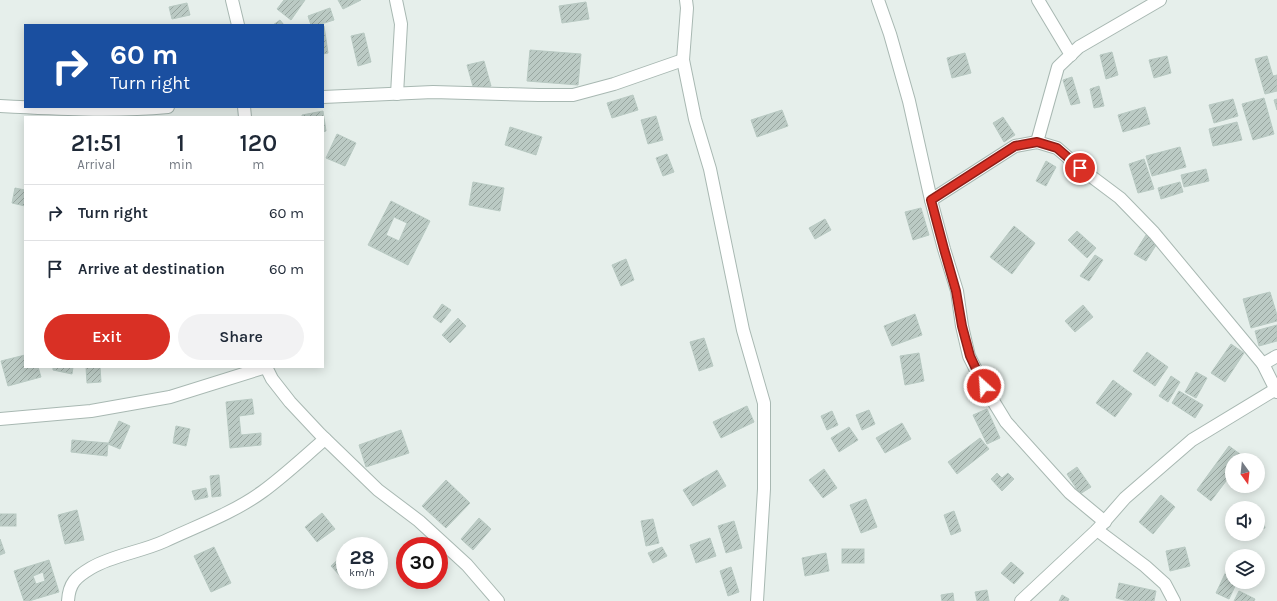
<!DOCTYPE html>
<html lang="en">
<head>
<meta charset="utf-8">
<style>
	:root { --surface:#fff; --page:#f2f2f3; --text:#1f2937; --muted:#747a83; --line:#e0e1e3; --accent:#d93025 }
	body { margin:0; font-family:Karla,sans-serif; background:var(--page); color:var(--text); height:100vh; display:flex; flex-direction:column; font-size:15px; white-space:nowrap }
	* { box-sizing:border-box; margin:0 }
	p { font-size:13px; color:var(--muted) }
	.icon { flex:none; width:22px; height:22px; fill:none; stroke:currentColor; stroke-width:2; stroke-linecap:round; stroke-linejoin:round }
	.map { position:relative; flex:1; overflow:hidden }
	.side { position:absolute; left:24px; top:116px; width:300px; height:252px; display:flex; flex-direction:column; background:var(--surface); border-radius:0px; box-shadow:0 2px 10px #0003 }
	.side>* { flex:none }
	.guide { position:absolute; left:24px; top:24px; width:300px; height:84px; border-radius:0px; box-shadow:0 2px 10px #0003; background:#1a4fa0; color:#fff; overflow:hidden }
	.needle { width:26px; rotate:165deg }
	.controls { position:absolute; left:1225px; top:453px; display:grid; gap:8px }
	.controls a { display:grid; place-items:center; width:40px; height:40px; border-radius:50%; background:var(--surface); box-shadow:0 2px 10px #0003; font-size:20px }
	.speed { position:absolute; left:336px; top:537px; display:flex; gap:8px; font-size:20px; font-weight:700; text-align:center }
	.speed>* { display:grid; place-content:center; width:52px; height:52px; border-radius:50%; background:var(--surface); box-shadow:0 2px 10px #0003; line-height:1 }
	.speed small { font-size:10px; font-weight:400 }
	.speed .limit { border:6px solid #d22; background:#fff; color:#111 }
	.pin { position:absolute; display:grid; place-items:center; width:34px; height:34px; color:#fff; margin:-17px; border:2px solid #fff; border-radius:50%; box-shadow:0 1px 4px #0007 }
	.me { position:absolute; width:44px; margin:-22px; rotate:334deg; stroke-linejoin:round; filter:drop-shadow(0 0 3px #0008) }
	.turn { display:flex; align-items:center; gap:14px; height:84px; padding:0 20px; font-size:18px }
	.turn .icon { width:52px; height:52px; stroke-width:2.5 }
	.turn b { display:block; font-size:28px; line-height:34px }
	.eta { display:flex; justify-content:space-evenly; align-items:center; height:68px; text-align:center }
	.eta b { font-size:24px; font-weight:600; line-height:28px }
	.cta { display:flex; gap:8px; margin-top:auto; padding:8px 20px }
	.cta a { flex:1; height:46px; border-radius:24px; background:var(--accent); color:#fff; font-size:16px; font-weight:600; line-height:46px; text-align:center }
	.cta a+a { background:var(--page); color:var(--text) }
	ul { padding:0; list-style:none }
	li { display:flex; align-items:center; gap:12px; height:56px; padding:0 20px; border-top:1px solid var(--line) }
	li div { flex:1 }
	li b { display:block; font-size:15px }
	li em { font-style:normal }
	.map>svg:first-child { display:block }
	.building { fill:url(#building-hatch); stroke:#b8c9c2; fill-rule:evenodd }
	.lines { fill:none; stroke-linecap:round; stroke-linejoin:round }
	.minor-casing { stroke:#a8b8b2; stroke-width:14 }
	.minor { stroke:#fff; stroke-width:12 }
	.route-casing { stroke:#8d1f18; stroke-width:10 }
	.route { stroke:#d93025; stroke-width:7 }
</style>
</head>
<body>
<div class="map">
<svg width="1277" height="601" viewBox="0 0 1277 601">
	<defs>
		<pattern id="building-hatch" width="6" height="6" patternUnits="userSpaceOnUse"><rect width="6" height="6" fill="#bbcac4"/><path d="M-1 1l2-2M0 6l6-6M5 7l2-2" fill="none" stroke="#98a6a0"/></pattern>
	</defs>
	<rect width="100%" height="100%" fill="#e6efeb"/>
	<g class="building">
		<path d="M284,0H305L291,20L277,9Z"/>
		<path d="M338,0H361L343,9Z"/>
		<path d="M586,2L589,19L562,23L559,6Z"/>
		<path d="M187,3L190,15L172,19L169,7Z"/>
		<path d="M330,8L334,20L318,25H311L308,16Z"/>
		<path d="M280,20L284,25H273Z"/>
		<path d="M323,26H324L328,53L323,54Z"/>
		<path d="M364,33L371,62L358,66L351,36Z"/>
		<path d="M530,50L581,54L578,85L527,81Z"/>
		<path d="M1112,52L1118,75L1106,79L1100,55Z"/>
		<path d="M965,53L971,73L952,78L947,58Z"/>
		<path d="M1167,56L1171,73L1154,78L1149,60Z"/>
		<path d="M1267,56L1273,76L1277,75V91L1265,94L1255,59Z"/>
		<path d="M484,61L491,86L474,90L467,65Z"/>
		<path d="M1072,77L1080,103L1071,105L1063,80Z"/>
		<path d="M1099,86L1104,106L1094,108L1090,89Z"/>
		<path d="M633,95L638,110L612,118L607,103Z"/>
		<path d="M1264,98L1274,134L1253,140L1242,104Z"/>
		<path d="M1233,99L1238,116L1214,123L1209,105Z"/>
		<path d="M1277,99V110L1274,100Z"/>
		<path d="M1145,107L1150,124L1123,132L1118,115Z"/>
		<path d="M782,110L788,126L757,137L751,120Z"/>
		<path d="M323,111L326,131L323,132V117H302V115Z"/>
		<path d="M656,116L663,140L648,144L641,120Z"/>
		<path d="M1003,117L1015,135L1004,142L993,123Z"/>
		<path d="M1237,122L1242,140L1213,146L1209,129Z"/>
		<path d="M510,127L542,137L536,155L505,145Z"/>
		<path d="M337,134L356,143L345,166L326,158Z"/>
		<path d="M1180,147L1186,167L1152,176L1146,156Z"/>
		<path d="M667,154L674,172L663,176L656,158Z"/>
		<path d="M1144,159L1154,189L1138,193L1129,164Z"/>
		<path d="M1046,161L1056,167L1046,186L1036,181Z"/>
		<path d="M1206,169L1209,181L1184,187L1181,175Z"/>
		<path d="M473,182L504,188L500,211L469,205Z"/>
		<path d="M1180,182L1183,192L1161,199L1158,188Z"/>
		<path d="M15,188L25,190V206L12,203Z"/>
		<path d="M391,201L430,221L408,265L368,245ZM394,217L407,223L399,241L386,235Z"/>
		<path d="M921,208L929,235L913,240L905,212Z"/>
		<path d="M825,219L831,230L815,239L809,228Z"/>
		<path d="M1014,226L1035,243L1012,274L990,257Z"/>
		<path d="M1077,231L1096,248L1087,258L1068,240Z"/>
		<path d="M1146,235L1158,242L1146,261L1134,254Z"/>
		<path d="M1095,255L1103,260L1089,281L1080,276Z"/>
		<path d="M626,259L634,280L621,286L612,265Z"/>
		<path d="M1270,292L1277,315V321L1251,328L1243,299Z"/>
		<path d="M442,304L451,310L441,323L433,317Z"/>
		<path d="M1083,305L1093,317L1075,332L1065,321Z"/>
		<path d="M915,314L922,335L892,346L884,326Z"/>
		<path d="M458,318L466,326L450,343L442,335Z"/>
		<path d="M1277,325V341L1259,346L1255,331Z"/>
		<path d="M704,338L713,366L699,371L690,342Z"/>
		<path d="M1231,344L1244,353L1225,382L1211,373Z"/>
		<path d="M1147,352L1168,367L1155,386L1133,371Z"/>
		<path d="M919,353L924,381L905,385L900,356Z"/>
		<path d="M25,355V367H38L41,377L8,386L1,361Z"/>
		<path d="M53,367H73L72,374L53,370Z"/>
		<path d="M86,367H100L101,382L87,383Z"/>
		<path d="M1196,372L1207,378L1196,398L1185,392Z"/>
		<path d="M1171,376L1180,382L1168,402L1159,396Z"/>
		<path d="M1113,380L1132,394L1115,417L1096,403Z"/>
		<path d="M1179,391L1203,405L1195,418L1172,403Z"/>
		<path d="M252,399L254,414L239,416L241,435L261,433V445L230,448L226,402Z"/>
		<path d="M747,406L754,422L721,438L713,422Z"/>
		<path d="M987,409L1000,438L987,444L973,415Z"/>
		<path d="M869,410L875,424L862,430L856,415Z"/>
		<path d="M832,411L838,425L827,430L821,416Z"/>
		<path d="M119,421L130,426L120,449L108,444Z"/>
		<path d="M902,423L911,439L885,453L876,438Z"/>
		<path d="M176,426L190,429L186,446L173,443Z"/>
		<path d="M849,427L858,440L839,452L831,438Z"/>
		<path d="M401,430L409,453L366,467L359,445Z"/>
		<path d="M980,438L989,449L957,474L948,462Z"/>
		<path d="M72,440L108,443L107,456L71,452Z"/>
		<path d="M1229,446L1244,457L1241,460H1232V473L1211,501L1197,490Z"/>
		<path d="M1077,467L1091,487L1080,494L1067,474Z"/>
		<path d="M824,469L837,488L823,498L809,480Z"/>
		<path d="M717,470L726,486L693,506L683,490Z"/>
		<path d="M997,473L1002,478L1008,473L1014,479L1002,491L991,479Z"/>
		<path d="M219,475L221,496L212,497L210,476Z"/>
		<path d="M446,480L470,503L446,528L422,506Z"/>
		<path d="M206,488L208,497L195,500L192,491Z"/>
		<path d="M1161,495L1175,507L1153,534L1139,522Z"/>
		<path d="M866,499L877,527L861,533L850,505Z"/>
		<path d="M77,510L84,540L65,544L58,515Z"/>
		<path d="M954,511L961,531L951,535L944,515Z"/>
		<path d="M322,513L335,529L317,542L305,527Z"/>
		<rect x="0" y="514" width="16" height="12"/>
		<path d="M1262,515L1265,528L1258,530V516Z"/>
		<path d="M479,518L491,529L473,550L461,539Z"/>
		<path d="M653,519L659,543L646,546L641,521Z"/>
		<path d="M734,521L742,548L726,553L718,526Z"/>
		<path d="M710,538L716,556L696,563L690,545Z"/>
		<path d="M0,539L5,553L0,555Z"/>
		<path d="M214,547L231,583L211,592L194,556Z"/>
		<path d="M662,547L667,556L653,563L648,553Z"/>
		<path d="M1185,547L1190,566L1170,571L1166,551Z"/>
		<rect x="842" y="549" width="22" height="14"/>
		<path d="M345,553V578L343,579L331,566Z"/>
		<path d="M826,553L829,571L805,576L802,558Z"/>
		<path d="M1232,559V582H1237L1229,599L1216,593Z"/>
		<path d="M49,560L59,592L29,601H24L14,571ZM43,572L45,581L36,584L33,576Z"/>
		<path d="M1011,562L1024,573L1014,584L1001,573Z"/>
		<path d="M731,567L739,592L728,596L720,571Z"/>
		<path d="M1119,583L1156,591L1154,601H1128L1116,598Z"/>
		<path d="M987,590L989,601H977L975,592Z"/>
		<path d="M1239,591L1255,599L1254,601H1234Z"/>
		<path d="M953,593L954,601H942L941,595Z"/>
		<path d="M1062,595L1069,599L1068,601H1059Z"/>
	</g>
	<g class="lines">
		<g class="minor-casing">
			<g id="minor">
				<path d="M232,0L238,25"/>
				<path d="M396,0L401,24L397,94"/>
				<path d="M686,0L687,8L683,60L695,119L710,169L743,330L764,403V489L757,601"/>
				<path d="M878,0L890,34L909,101L931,200L944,249L957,291L962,326L969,356L984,386L1006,422L1070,493L1105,522"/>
				<path d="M1038,0L1071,55"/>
				<path d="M323,97L433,92L539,95H573L614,84L683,60"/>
				<path d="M0,106C56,109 113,112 168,107"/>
				<path d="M244,107L245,117"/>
				<path d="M1037,142L1058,67L1079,47L1160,0"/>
				<path d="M931,200L1015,146L1037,142L1057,148L1080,168L1120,198L1154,233L1263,364L1277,392"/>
				<path d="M1263,364L1277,356"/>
				<path d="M266,367L272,379L290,402L320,434L378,490L419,521L467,565L498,601"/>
				<path d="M0,419L91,411L170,397L266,367"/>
				<path d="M1097,530L1145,566L1165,584L1174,601"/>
				<path d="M68,601C69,583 76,577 91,568C113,555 141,552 165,541C197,526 233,513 262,492C284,476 304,457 325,439"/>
				<path d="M1021,601L1097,530L1125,498L1192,440L1276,389"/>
			</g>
		</g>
		<use href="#minor" class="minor"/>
	</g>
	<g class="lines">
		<g class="route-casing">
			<path id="route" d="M984,386L970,356L962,326L956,291L944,249L931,200L1015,146L1037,142L1057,148L1080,168"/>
		</g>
		<use href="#route" class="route"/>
	</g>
</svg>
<div class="controls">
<a><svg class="needle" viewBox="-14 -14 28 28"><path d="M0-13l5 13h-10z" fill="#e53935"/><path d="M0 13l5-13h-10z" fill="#747a83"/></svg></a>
<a><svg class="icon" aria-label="sound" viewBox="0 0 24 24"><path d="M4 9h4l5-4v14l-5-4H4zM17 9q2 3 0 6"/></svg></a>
<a><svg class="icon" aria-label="layers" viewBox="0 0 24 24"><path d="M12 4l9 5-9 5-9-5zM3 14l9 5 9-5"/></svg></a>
</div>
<div class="speed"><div>28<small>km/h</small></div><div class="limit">30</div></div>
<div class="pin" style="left:1080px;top:168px;background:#d93025"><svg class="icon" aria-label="arrive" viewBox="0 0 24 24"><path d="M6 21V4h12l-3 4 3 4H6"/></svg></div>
<svg class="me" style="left:984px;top:386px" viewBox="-20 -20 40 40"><circle r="17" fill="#d93025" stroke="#fff" stroke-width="3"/><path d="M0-11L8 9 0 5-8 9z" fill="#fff"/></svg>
<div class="guide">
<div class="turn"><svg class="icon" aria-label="right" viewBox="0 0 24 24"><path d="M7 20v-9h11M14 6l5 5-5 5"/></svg><div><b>60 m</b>Turn right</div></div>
</div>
<section class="side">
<div class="eta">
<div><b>21:51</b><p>Arrival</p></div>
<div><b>1</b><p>min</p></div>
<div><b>120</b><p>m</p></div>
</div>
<ul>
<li><svg class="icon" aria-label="right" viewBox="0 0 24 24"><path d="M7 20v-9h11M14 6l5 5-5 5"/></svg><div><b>Turn right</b></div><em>60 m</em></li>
<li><svg class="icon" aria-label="arrive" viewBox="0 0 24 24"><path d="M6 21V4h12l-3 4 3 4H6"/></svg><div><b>Arrive at destination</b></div><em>60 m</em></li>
</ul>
<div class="cta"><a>Exit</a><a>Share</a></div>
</section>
</div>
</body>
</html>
